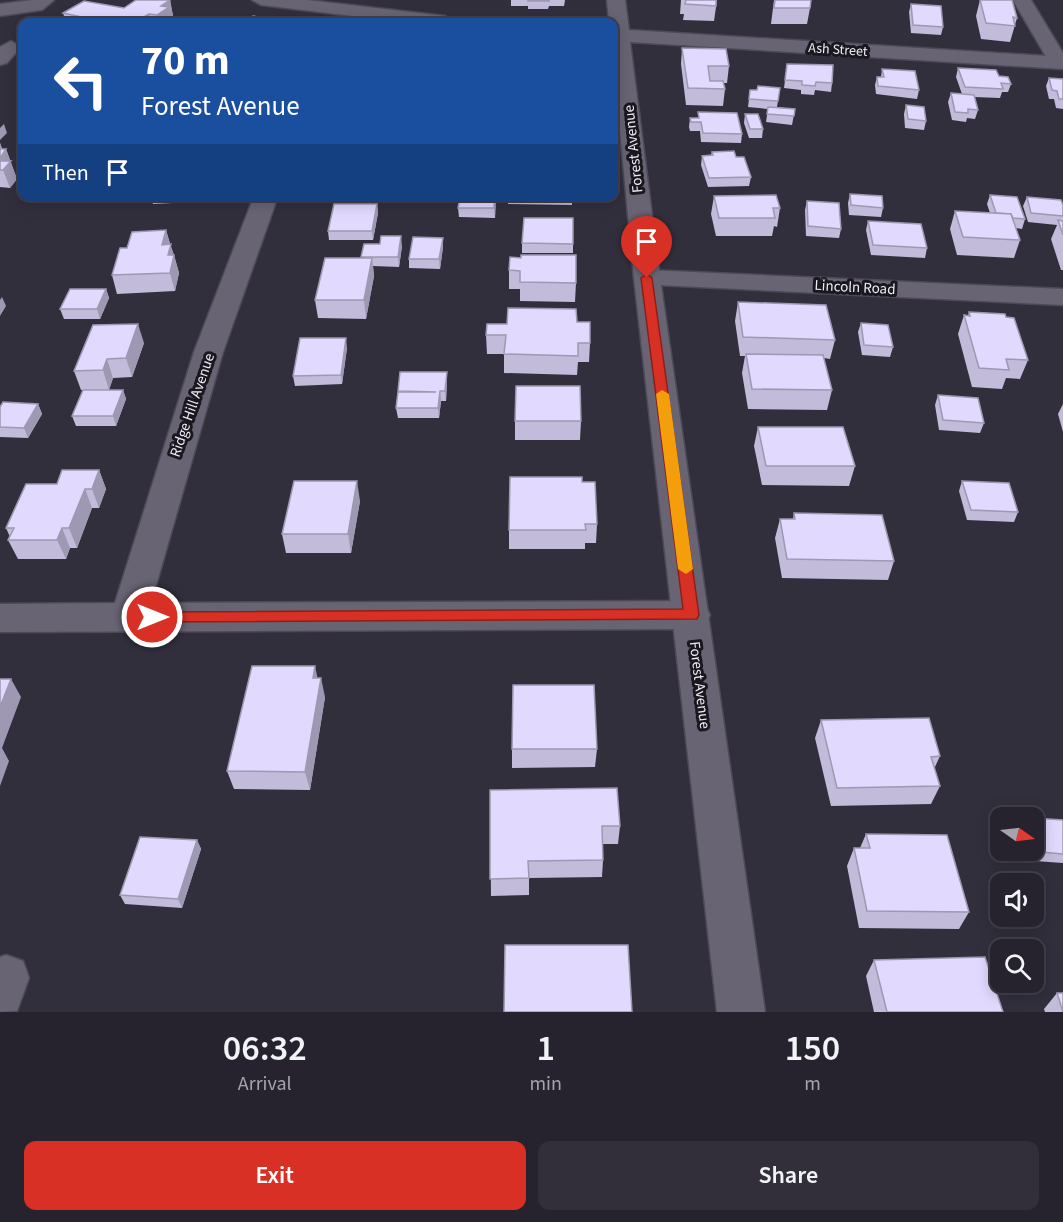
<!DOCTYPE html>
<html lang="en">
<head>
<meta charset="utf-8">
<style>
	:root { --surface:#26232e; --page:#322f3a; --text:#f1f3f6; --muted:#a4a4aa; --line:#42404a; --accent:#d93025 }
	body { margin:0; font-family:"Source Sans 3",sans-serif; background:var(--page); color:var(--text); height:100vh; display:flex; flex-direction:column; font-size:22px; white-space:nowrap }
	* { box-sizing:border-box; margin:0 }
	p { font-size:20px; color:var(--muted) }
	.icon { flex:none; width:33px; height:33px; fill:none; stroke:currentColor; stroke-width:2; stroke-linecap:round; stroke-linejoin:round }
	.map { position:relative; height:1012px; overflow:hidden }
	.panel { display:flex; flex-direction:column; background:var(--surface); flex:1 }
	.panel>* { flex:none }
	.top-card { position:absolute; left:18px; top:18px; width:600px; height:183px; border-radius:12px; box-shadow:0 3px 15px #0003,0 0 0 2px var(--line); background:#1a4fa0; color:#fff; overflow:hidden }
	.needle { width:39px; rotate:104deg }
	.fabs { position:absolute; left:990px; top:807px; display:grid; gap:12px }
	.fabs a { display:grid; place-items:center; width:54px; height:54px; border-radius:12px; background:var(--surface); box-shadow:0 3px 15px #0003,0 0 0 2px var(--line); font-size:30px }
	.pin { position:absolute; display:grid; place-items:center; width:51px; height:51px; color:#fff; margin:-62px -26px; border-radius:50% 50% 50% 0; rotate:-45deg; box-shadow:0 0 6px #0007 }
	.pin .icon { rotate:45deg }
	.me { position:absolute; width:66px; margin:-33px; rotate:90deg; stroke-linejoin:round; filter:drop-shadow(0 0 4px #0008) }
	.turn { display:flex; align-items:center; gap:21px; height:126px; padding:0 24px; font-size:27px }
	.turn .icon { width:78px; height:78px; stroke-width:2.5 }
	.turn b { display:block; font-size:42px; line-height:51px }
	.then { display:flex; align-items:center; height:57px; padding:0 24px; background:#0003; gap:12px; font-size:22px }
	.eta { display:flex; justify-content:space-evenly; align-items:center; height:102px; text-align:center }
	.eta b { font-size:36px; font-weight:600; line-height:42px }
	.cta { display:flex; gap:12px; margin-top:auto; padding:12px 24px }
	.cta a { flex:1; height:69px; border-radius:12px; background:var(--accent); color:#fff; font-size:24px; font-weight:600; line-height:69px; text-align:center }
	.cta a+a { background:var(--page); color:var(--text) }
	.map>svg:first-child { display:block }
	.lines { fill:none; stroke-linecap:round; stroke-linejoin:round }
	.minor-casing { stroke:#4d4a56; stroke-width:3 }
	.tertiary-casing { stroke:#4d4a56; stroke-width:3 }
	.minor { fill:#686474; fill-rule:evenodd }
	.tertiary { fill:#686474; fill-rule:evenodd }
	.wall { fill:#c2bbda }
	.shaded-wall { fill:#9e98b2 }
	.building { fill:#e1d9fe; stroke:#9e98b2; stroke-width:1.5 }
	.route { fill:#d93025; stroke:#8d1f18; stroke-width:1.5 }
	.slow { fill:#f59e0b }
	.labels { text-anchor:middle; stroke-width:6; stroke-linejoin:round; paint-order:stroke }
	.far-street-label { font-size:14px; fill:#edebf4; stroke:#1a181e }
	.street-label { font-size:15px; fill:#edebf4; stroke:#1a181e }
</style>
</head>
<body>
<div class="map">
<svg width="1063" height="1012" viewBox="0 0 1063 1012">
	<rect width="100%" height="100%" fill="#322f3d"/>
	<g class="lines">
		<g class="minor-casing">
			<g id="minor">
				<path d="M32,0H54L42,10L0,16V4Z"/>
				<path d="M1013,0H1031L1063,53V68L1052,67Z"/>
				<path d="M11,41L21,47L7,63L0,65V47Z"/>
				<path d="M254,196H278L223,352L151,603L692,601L705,605L710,615L705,625L692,629L0,632V604L115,603L194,352Z"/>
				<path d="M647,270L1063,289V305L638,284L634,278L638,272Z"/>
				<path d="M6,955L23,961L29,978L17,1011L0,1012V957Z"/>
			</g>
		</g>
		<g class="tertiary-casing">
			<g id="tertiary">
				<path d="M252,0H307L445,16L454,22H402L261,5Z"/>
				<path d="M607,0H625L629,30L1063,57V69L630,42L660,278L765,1012H717L634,278L614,69V22H609Z"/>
			</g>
		</g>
		<use href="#minor" class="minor"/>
		<use href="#tertiary" class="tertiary"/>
	</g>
	<g class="wall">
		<path d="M170,0L173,16L171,17L173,22H66L63,13L124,8Z"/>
		<path d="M511,0H565L564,6H549L548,9H528V6H511Z"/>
		<path d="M681,0H717L714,21L683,20L684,14H680Z"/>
		<path d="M774,0L810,8L807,24H771Z"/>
		<path d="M980,0L1017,18L1010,42L981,39L976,16Z"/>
		<path d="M911,4L943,27L941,35L911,33L909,12Z"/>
		<path d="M682,48L729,66L727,83H723L725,89L723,106L686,105L681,64Z"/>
		<path d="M787,64L832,83L831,92L815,90L814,95L801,94V90L784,88Z"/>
		<path d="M958,68L999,76L1011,84L1008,92H1002L1000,98L974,97L978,110L975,119L967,118L966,122L952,120L948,102L951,93L962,94L956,77Z"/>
		<path d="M882,69L919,90L917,99L876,94L875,85L877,77H881Z"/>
		<path d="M1049,78L1063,79V109L1056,108L1054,99H1049L1046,86Z"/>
		<path d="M780,88L777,107L795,109L792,125L766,122L768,109L748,107L750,90H757Z"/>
		<path d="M906,105L926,121L924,130L905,128L904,114Z"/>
		<path d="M698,112L742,134L741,143L701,142L700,131H690L689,127L690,118H698Z"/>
		<path d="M745,114L763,129L762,138H749L744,123Z"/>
		<path d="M0,143L2,149H6L17,179L10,188L0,187Z"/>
		<path d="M712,152L736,157L751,177L749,186L708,187L701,165L702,156L711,155Z"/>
		<path d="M850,194L883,208L881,217L849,215L848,203Z"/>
		<path d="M990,195L1025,219L1022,229L1016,228L1020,240L1014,258L957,255L950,229L955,211L990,213L987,204Z"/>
		<path d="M151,196H175L173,203L153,204Z"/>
		<path d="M460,196H496L495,218L459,217L458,208Z"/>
		<path d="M508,196H572V205L508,204Z"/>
		<path d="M714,196L780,208L777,227L774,226L772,236H716L711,214Z"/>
		<path d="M1027,197L1063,205V270H1061L1051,239L1057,225L1028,222L1023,206Z"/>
		<path d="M807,201L841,229L839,238L806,236L805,210Z"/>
		<path d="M377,204L378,213L373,240H329L328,231Z"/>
		<path d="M573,218V253H522V243Z"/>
		<path d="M868,221L927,248L925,258L871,255L866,230Z"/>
		<path d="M166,230L170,244L174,255L179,273L175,291L117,294L112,275L127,248Z"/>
		<path d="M443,238V247L440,269L409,268V259Z"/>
		<path d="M402,246L399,267L373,266L374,276L366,319L318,318L315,300L362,258Z"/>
		<path d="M510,257L576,283L575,302L520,301V289H509V270Z"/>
		<path d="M106,289L109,298L100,319H64L60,309Z"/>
		<path d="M738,302L835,340L830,359L824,358L832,390L827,410L748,409L742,373L745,356H740L735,321Z"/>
		<path d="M969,312L1006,317L1028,360L1020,379L1006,378L1002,389L972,387L958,334L964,315L968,316Z"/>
		<path d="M577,322L590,343L589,362H578L577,375L504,373V354H487L486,335L507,324Z"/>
		<path d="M861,323L893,347L890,357L862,355L858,332Z"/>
		<path d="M144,343L132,377L113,378L109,390H123L126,399L116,426H76L72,416L83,390H81L74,371Z"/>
		<path d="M347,348L342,384L295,386L293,376Z"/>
		<path d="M447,372V382L446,401H441L439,418H398L396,408L398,391Z"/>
		<path d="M938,395L984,423L980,433L939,430L935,405Z"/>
		<path d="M38,404L42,414L28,438L0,437V407Z"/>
		<path d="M1063,404V432L1058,414Z"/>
		<path d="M515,421H581L580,440H515Z"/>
		<path d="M758,427L855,466L849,486L762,485L754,446Z"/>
		<path d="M99,470L106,489L99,508H92L77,548H70L66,559H18L8,540L10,537L6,528L57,484Z"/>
		<path d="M962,481L1018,512L1014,522L967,520L959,491Z"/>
		<path d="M582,482L597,524L596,543H585V549H509V530Z"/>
		<path d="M360,501L351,553H286L282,534Z"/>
		<path d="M794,513L894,561L888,580L782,578L775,538L780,519H793Z"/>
		<path d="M325,697L310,790L234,789L227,771Z"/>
		<path d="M821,720L940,756L934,769L940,786L931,804L831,806L815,738Z"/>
		<path d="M512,749H597L595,767L512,768Z"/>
		<path d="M490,790L620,826L618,844H603V860L602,877L529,878V895L491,896Z"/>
		<path d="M1034,818L1063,820V863L1035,861L1032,850H1034Z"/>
		<path d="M866,834L969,912L959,929L859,928L847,866L854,848H860Z"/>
		<path d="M197,840L201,849L182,908L125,904L120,895Z"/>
		<path d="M874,960L1003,1012H874L866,976Z"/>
		<path d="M1057,993L1063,1012H1045L1044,1009Z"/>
	</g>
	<g class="shaded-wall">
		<path d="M170,0L173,16L171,17L173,22H158L157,15L161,6Z"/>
		<path d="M149,14L151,22H135Z"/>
		<path d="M4,124L7,133L0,140V128Z"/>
		<path d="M0,143L4,153L6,149L17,179L10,188L3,170L0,168Z"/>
		<path d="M171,196H175L173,203Z"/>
		<path d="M495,196H496L495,218L494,208Z"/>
		<path d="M377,204L378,213L373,240L372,231Z"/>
		<path d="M166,230L174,256V255L179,273L175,291L162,245Z"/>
		<path d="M401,236L402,246L399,267L398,257Z"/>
		<path d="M443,238V247L440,269L439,259Z"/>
		<path d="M372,258L374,276L366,319L364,300Z"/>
		<path d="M106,289L109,298L100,319L97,309Z"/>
		<path d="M2,297L6,306L0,316V300Z"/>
		<path d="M138,324L144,343L132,377L126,358Z"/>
		<path d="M346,338L347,348L342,384L341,375Z"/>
		<path d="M107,359L113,378L109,390L103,370Z"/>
		<path d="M447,372V382L446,401L445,391Z"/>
		<path d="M123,390L126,399L116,426L113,416Z"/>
		<path d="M440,391L441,401L439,418L438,408Z"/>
		<path d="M38,404L42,414L28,438L24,428Z"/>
		<path d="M99,470L106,489L99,508L92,489Z"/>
		<path d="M357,481L360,501L351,553L348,534Z"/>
		<path d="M85,489L92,508L77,548L69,528Z"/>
		<path d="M62,528L70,548L66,559L57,540Z"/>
		<path d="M315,666L319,685L313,678Z"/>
		<path d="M321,678L325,697L310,790L305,772Z"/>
		<path d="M11,679L21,697L2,748L9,761L0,786V707Z"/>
		<path d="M197,840L201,849L182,908L178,899Z"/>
	</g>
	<g class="building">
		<path d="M136,0H170L161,6L169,7L157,15L149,14L135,22H105L63,13L84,1L124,8Z"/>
		<rect x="528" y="0" width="21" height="1"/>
		<path d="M686,0H716V6L685,4Z"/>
		<path d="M775,0H811L810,8H774Z"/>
		<path d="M980,0H1012L1017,18L1013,17L1015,26L986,23Z"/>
		<path d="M911,4L941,6L943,27L913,25Z"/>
		<path d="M253,16L288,22H244Z"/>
		<path d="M682,48L726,49L729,66H708L710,81H723L725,89L688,88Z"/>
		<path d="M787,64L833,65L832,83L816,82L815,86L802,85V81L785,80Z"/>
		<path d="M958,68L996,70L999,76L1008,77L1011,84L1001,83L1003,89L965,87Z"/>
		<path d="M882,69L915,71L919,90L878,86L877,77H884Z"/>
		<path d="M1049,78L1063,79V99H1059L1057,91L1052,90Z"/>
		<path d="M758,86L780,88L778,101L749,99L750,90H757Z"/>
		<path d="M951,93L974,95L978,110L968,109V113L955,112Z"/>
		<path d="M906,105L924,107L926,121L908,119Z"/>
		<path d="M768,107L795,109L794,116L767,114Z"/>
		<path d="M698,112L737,113L742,134L703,133L701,122H691L690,118H699Z"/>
		<path d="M745,114H758L763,129H750Z"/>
		<path d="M0,149H6L0,158Z"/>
		<path d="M734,151L736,157H744L751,177L709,178L702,156L713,155L712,152Z"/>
		<path d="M0,161H11L3,170H0Z"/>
		<path d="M850,194L882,196L883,208L851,205Z"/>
		<path d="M776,195L780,208H773L775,218H719L714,196Z"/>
		<path d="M990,195L1017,197L1025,219L1013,218L1011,214L996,213Z"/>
		<path d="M460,196H495L494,208H458Z"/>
		<path d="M1027,197L1061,200L1063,205V216L1031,213Z"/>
		<path d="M807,201L839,203L841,229L808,226Z"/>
		<path d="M334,204H377L372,231H328Z"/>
		<path d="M955,211L1011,214L1020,240L963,237Z"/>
		<path d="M524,218H573V244L522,243Z"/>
		<path d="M1058,220L1063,221V235Z"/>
		<path d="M868,221L921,224L927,248L873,245Z"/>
		<path d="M166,230L162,245L171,244L168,255H174L170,273L112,275L120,248H127L132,232Z"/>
		<path d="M381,236H401L398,257H361L364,244H380Z"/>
		<path d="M413,237L443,238L439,259H409Z"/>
		<path d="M521,255H576V283L520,282V271L509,270L510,257L521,258Z"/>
		<path d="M325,258H372L364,300H315Z"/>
		<path d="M70,289H106L97,309H60Z"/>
		<path d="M738,302L826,305L835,340L743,337Z"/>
		<path d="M508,308L576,309L577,322H590V343H578V356L504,354L506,335H486L487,324H507Z"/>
		<path d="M969,312L1005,314L1006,317L1014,318L1028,360L1006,359L1009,370L979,368L964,315L970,316Z"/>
		<path d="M861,323L888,325L893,347L864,345Z"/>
		<path d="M138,324L126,358L107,359L103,370L74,371L93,325Z"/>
		<path d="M300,338H346L341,375L293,376Z"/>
		<path d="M746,354L823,355L832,390L752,389Z"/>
		<path d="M400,372H447L445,391H440L438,408H396L398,392H436L398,391Z"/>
		<path d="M516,386H580L581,421H515Z"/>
		<path d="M83,390H123L113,416H72Z"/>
		<path d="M938,395L978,398L984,423L943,420Z"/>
		<path d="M3,402L38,404L24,428L0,427V407Z"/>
		<path d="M758,427H843L855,466H766Z"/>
		<path d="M62,470H99L92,489H85L69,528H62L57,540H8L14,528H6L26,484H57Z"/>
		<path d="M510,477H582V482H595L597,524H585L586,530H509Z"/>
		<path d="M294,481H357L348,534H282Z"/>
		<path d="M962,481L1009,483L1018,512L971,510Z"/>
		<path d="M794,513L882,515L894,561L787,559L780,519H795Z"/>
		<path d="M252,666H315L313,678H321L305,772L227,771Z"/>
		<path d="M0,679H11L0,707Z"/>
		<path d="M513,685H594L597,749H512Z"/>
		<path d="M929,718L940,756L931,757L940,786L837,788L821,720Z"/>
		<path d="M617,788L620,826H602L603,860L528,861L529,878L490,879V790Z"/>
		<path d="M1034,818L1063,820V854L1041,852L1034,826Z"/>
		<path d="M866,834L947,835L969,912L867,911L854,848H870Z"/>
		<path d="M140,837L197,840L178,899L120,895Z"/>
		<path d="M505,945H628L632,1012H504Z"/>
		<path d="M985,957L1003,1012H887L874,960Z"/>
		<path d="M1057,993H1063V1012Z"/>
	</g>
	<path class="route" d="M647,274L652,278L699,615L697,619L146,622L144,617L146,613L152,612L683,609L641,278Z"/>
	<path class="slow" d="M662,390L669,394L693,569L686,574L678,569L656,394Z"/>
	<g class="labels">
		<g class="far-street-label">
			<text transform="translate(838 49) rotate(4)" y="5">Ash Street</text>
		</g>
		<g class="street-label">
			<text transform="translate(633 149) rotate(-96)" y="5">Forest Avenue</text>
			<text transform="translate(855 287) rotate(3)" y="5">Lincoln Road</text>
			<text transform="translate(192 405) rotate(-71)" y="5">Ridge Hill Avenue</text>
			<text transform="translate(700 685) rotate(83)" y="5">Forest Avenue</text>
		</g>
	</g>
</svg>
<div class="fabs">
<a><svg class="needle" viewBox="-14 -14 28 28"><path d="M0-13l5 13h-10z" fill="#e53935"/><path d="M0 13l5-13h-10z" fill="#a4a4aa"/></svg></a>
<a><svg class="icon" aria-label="sound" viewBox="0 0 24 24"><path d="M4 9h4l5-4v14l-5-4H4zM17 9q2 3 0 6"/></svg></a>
<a><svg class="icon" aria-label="search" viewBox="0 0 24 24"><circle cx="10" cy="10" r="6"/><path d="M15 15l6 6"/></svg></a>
</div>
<div class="pin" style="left:647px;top:278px;background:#d93025"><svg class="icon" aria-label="arrive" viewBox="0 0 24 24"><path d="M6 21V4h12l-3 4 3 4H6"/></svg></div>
<svg class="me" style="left:152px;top:617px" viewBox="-20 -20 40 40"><circle r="17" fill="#d93025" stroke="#fff" stroke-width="3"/><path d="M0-11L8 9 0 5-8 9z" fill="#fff"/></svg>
<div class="top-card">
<div class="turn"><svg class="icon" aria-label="left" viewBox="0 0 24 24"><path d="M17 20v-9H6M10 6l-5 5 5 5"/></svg><div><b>70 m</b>Forest Avenue</div></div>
<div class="then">Then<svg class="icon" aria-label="arrive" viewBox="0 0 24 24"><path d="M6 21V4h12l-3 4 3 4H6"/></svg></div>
</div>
</div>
<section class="panel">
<div class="eta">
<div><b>06:32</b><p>Arrival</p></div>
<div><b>1</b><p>min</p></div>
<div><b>150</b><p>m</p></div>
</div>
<div class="cta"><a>Exit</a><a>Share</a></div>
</section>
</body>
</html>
